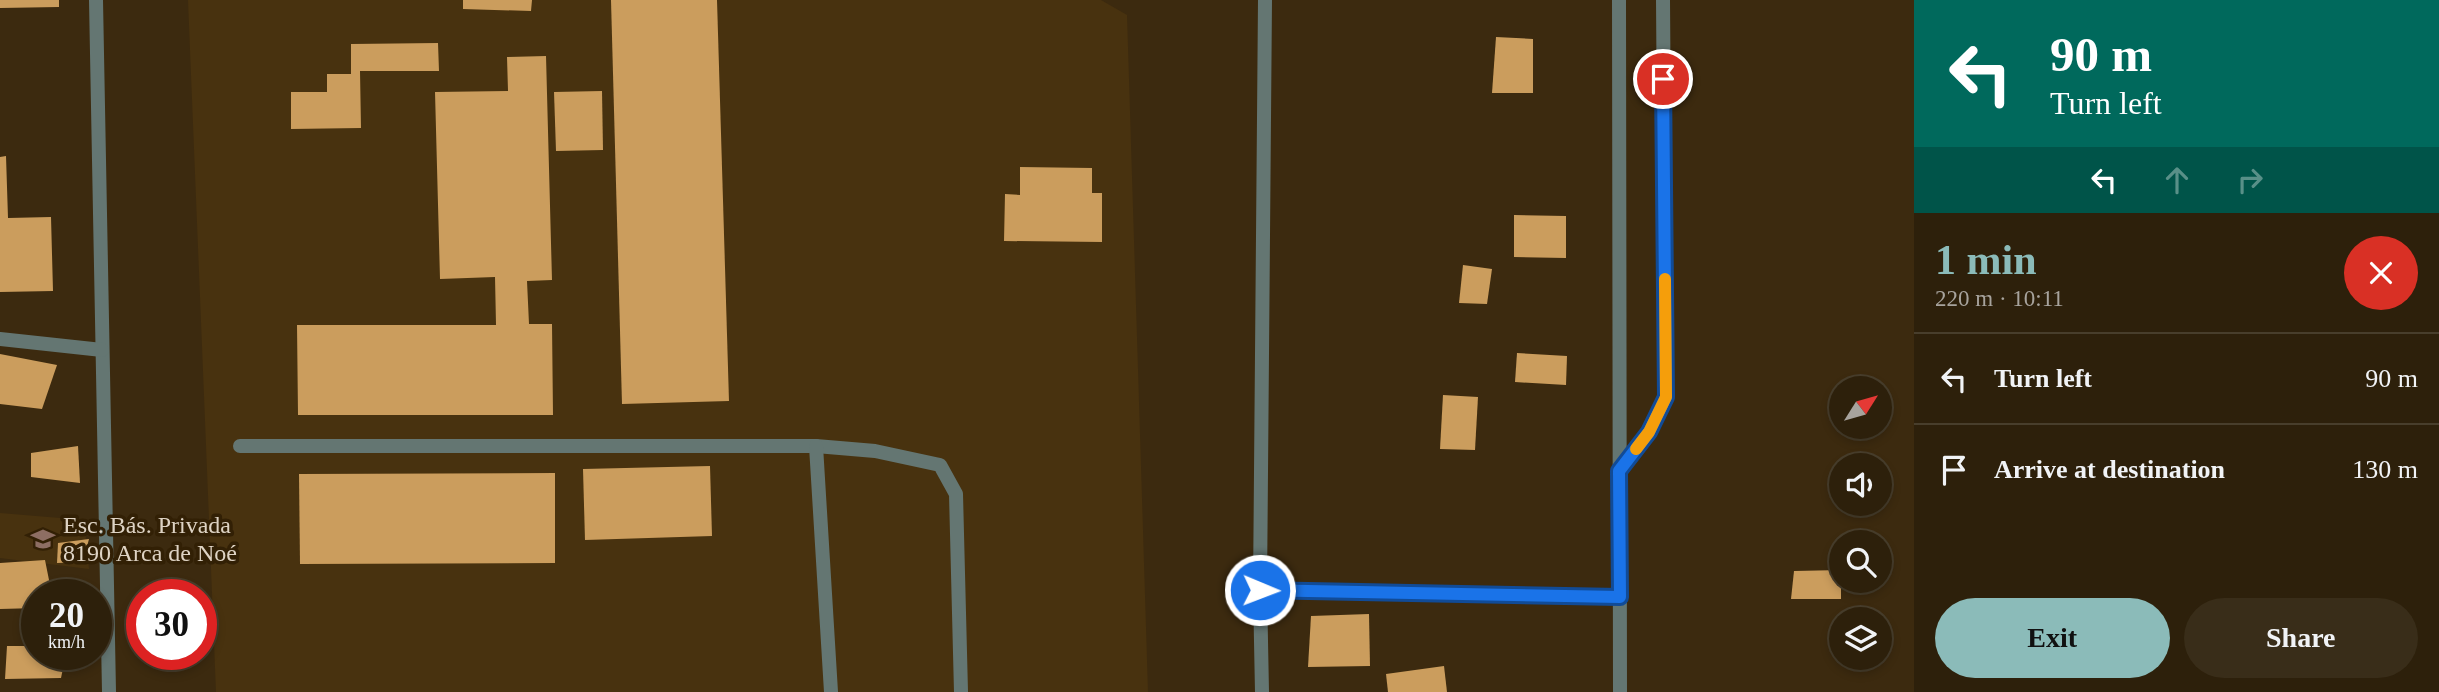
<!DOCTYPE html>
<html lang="en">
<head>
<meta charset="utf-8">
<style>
	:root { --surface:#2d200b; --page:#392d19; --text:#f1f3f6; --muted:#a7a39d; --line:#483e2c; --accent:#8bbbb9 }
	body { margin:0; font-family:Georgia,serif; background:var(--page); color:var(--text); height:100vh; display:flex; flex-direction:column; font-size:26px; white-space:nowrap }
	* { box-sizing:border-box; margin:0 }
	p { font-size:23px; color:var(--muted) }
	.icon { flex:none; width:38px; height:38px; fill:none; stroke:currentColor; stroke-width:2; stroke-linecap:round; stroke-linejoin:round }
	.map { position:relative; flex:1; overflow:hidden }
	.side { display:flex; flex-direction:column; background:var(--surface); width:525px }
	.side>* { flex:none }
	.top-card { background:#00695c; color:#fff; overflow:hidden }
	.needle { width:46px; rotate:53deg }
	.buttons { position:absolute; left:1829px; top:376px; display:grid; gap:14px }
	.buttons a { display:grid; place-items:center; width:63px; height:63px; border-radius:50%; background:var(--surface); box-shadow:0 4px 10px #0003,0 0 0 2px var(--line); font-size:35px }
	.speed { position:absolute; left:21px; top:579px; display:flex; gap:14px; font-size:35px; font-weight:700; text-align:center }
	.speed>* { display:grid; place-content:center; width:91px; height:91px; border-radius:50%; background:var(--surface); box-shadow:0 4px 10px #0003,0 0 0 2px var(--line); line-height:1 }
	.speed small { font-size:18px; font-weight:400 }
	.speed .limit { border:10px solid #d22; background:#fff; color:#111 }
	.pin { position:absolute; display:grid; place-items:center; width:60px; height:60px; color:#fff; margin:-30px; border:4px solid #fff; border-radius:50%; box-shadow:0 2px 7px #0007 }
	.me { position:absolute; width:77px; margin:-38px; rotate:91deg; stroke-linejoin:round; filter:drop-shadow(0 0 5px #0008) }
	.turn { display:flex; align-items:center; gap:24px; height:147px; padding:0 21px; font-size:32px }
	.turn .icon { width:91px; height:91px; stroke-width:2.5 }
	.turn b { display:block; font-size:49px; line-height:60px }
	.lanes { display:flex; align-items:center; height:66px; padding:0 21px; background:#0003; justify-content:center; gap:35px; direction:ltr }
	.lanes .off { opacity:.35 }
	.round { display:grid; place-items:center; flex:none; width:74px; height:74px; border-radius:37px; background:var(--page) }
	.headline { display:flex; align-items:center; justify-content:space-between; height:119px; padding:0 21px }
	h1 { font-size:42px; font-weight:700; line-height:52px; color:var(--accent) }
	.primary-button { display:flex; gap:14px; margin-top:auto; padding:14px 21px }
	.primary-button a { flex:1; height:80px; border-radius:42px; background:var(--accent); color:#111; font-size:28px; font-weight:700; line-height:80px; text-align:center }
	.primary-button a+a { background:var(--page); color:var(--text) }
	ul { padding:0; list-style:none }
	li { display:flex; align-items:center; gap:21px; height:91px; padding:0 21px; border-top:2px solid var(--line) }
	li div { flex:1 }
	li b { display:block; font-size:26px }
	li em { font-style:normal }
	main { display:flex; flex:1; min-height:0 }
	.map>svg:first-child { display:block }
	.built { fill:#48320f }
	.building { fill:#cb9d5d }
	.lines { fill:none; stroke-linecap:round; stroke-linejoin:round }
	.lane { stroke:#647672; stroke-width:14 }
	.street { stroke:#647672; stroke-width:14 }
	.route-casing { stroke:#114b97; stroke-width:18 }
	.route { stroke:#1a73e8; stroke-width:12 }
	.slow { stroke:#f59e0b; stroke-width:12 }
	.labels { text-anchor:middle; stroke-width:7; stroke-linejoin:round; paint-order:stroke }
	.poi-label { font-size:24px; fill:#ded3c4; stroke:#322005; text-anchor:start }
</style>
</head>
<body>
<main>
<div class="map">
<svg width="1914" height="692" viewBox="0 0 1914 692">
	<rect width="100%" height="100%" fill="#3c2a0f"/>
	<g class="built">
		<path d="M188,0H1101L1127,15L1148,692H216Z"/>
		<path d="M0,513L84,520L89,569L0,558Z"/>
	</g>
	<g class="building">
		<path d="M0,0H59V7L0,8Z"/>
		<path d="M463,0H532L531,11L463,9Z"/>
		<path d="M611,0H717L729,401L622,404Z"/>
		<path d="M1496,37L1533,39V93H1492Z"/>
		<path d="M438,43L439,71H360L361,128L291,129V92H327V74H351V44Z"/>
		<path d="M546,56L552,280L527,281L529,324H552L553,415H298L297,325H496L495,277L440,279L435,92L508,91L507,57Z"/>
		<path d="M602,91L603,150L556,151L554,92Z"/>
		<path d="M6,156L8,218L51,217L53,291L0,292V157Z"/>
		<path d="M1020,167L1092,168V193H1102V242L1004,241L1005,194L1020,195Z"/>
		<path d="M1514,215L1566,216V258L1514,257Z"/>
		<path d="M1463,265L1492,269L1487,304L1459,303Z"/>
		<path d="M1517,353L1567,356L1566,385L1515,382Z"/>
		<path d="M0,354L57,365L42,409L0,404Z"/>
		<path d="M1443,395L1478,397L1475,450L1440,449Z"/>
		<path d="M78,446L80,483L31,477V453Z"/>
		<path d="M710,466L712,536L585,540L583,469Z"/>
		<path d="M555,473V563L300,564L299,474Z"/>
		<path d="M89,539L83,562L57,563L58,543Z"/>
		<path d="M45,560L52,595H37V608L0,609V563Z"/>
		<path d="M1841,570V599H1791L1794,571Z"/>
		<path d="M1369,614L1370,666L1308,667L1311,616Z"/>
		<path d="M7,646H37V654H66L61,678L5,679Z"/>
		<path d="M1444,666L1447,692H1388L1386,674Z"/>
	</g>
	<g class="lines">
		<g class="lane">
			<path d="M240,446H816L875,451L940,465L956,494L961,692"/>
			<path d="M816,446L831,692"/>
		</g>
		<g class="street">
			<path d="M96,0L109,692"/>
			<path d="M1619,0L1620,692"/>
			<path d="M0,339L102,350"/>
			<path d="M1619,471L1649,432L1666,397L1663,0"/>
			<path d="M1260,590L1620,597"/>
			<path d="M1262,692L1260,590L1265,0"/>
		</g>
	</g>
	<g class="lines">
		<g class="route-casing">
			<path id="route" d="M1260,590L1620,597L1619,471L1649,432L1666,397L1663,79"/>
		</g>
		<use href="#route" class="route"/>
		<path class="slow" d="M1636,449L1649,432L1666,397L1665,279"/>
	</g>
	<defs>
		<g id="school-bare" transform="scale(1.89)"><path d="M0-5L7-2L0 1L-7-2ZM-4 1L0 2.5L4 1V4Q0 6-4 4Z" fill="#8d6e63" stroke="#322005" stroke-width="2.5" paint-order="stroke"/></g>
	</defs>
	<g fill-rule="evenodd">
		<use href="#school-bare" x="43" y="539"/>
	</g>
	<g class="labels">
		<g class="poi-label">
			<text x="63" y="533">Esc. Bás. Privada<tspan x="63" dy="28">8190 Arca de Noé</tspan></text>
		</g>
	</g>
</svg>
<div class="buttons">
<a><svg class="needle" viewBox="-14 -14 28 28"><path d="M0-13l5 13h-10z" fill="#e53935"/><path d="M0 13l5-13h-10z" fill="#a7a39d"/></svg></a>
<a><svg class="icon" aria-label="sound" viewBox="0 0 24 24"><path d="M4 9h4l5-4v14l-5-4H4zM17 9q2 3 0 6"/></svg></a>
<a><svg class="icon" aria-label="search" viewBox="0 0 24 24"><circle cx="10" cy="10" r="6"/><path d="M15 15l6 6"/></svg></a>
<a><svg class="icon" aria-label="layers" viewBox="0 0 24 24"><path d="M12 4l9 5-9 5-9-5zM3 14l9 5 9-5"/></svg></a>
</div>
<div class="speed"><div>20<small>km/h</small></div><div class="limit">30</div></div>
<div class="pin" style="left:1663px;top:79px;background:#d93025"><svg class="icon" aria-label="arrive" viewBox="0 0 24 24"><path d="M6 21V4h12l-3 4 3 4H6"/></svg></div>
<svg class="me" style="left:1260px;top:590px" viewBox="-20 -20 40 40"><circle r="17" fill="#1a73e8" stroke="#fff" stroke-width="3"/><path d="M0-11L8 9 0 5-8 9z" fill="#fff"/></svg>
</div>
<section class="side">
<div class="top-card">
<div class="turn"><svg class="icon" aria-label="left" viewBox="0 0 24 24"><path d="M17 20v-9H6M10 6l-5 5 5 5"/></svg><div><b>90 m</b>Turn left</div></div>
<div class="lanes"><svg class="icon" aria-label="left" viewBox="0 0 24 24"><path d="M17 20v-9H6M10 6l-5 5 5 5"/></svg><svg class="icon off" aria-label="ahead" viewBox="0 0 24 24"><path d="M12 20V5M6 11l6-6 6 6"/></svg><svg class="icon off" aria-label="right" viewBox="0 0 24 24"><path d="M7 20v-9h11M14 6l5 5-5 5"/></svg></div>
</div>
<div class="headline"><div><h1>1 min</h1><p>220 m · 10:11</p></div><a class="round" style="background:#d93025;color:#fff"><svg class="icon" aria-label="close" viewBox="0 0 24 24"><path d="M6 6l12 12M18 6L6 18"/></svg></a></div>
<ul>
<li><svg class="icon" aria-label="left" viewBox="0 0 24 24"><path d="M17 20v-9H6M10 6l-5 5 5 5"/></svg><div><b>Turn left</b></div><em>90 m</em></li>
<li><svg class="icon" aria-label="arrive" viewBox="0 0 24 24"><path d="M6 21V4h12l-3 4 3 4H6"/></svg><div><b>Arrive at destination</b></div><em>130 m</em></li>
</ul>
<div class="primary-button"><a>Exit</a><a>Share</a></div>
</section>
</main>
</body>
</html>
